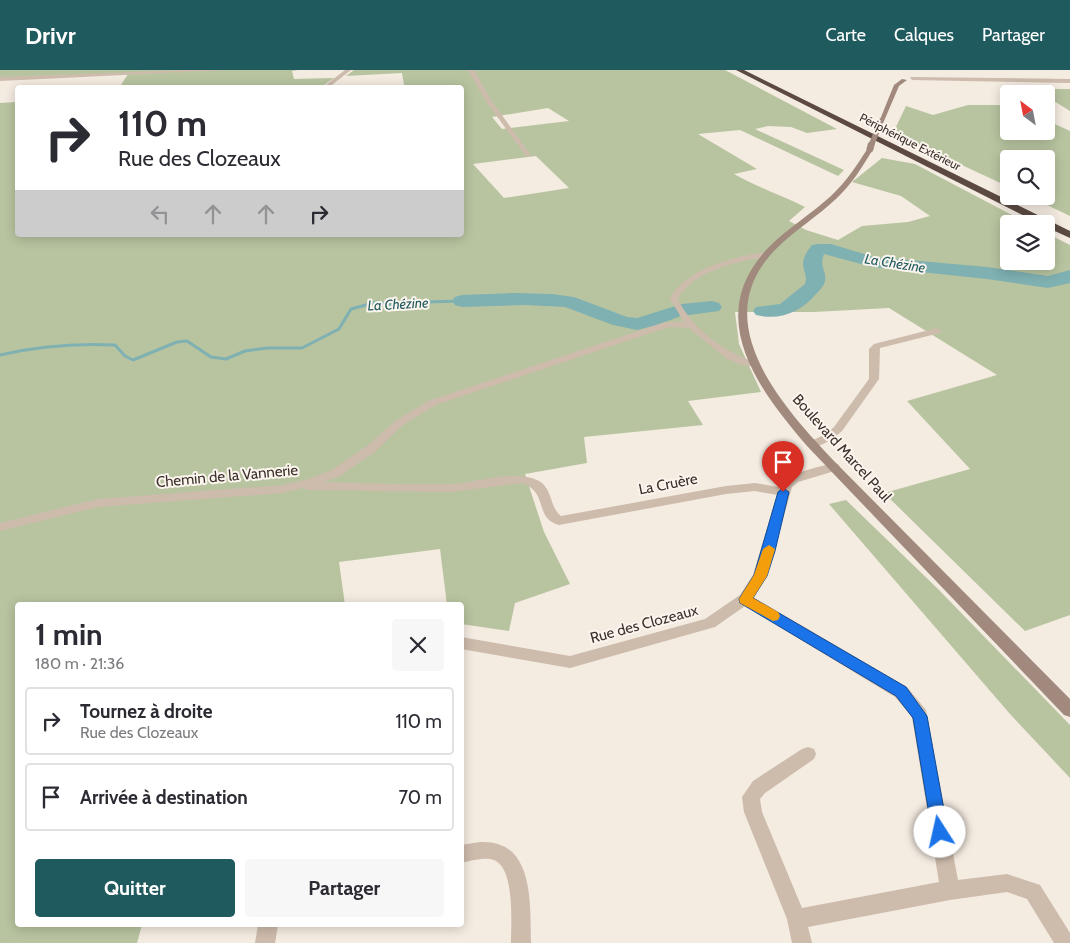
<!DOCTYPE html>
<html lang="fr">
<head>
<meta charset="utf-8">
<style>
	:root { --surface:#fff; --page:#f7f7f7; --text:#2b2b33; --muted:#7c7c81; --line:#e1e1e2; --accent:#1f5a5e }
	body { margin:0; font-family:Cabin,sans-serif; background:var(--page); color:var(--text); height:100vh; display:flex; flex-direction:column; font-size:19px; white-space:nowrap }
	* { box-sizing:border-box; margin:0 }
	p { font-size:16px; color:var(--muted) }
	.icon { flex:none; width:28px; height:28px; fill:none; stroke:currentColor; stroke-width:2; stroke-linecap:round; stroke-linejoin:round }
	.map { position:relative; flex:1; overflow:hidden }
	.details { position:absolute; left:15px; top:532px; width:449px; height:325px; display:flex; flex-direction:column; background:var(--surface); border-radius:5px; box-shadow:0 2px 12px #0003 }
	.details>* { flex:none }
	.guide { position:absolute; left:15px; top:15px; width:449px; height:152px; border-radius:5px; box-shadow:0 2px 12px #0003; background:#fff; color:var(--text); overflow:hidden }
	.needle { width:32px; rotate:328deg }
	.tools { position:absolute; left:1000px; top:15px; display:grid; gap:10px }
	.tools a { display:grid; place-items:center; width:55px; height:55px; border-radius:5px; background:var(--surface); box-shadow:0 2px 12px #0003; font-size:25px }
	.pin { position:absolute; display:grid; place-items:center; width:42px; height:42px; color:#fff; margin:-51px -21px; border-radius:50% 50% 50% 0; rotate:-45deg; box-shadow:0 0 5px #0007 }
	.pin .icon { rotate:45deg }
	.me { position:absolute; width:55px; margin:-28px; rotate:350deg; stroke-linejoin:round; filter:drop-shadow(0 0 4px #0008) }
	.turn { display:flex; align-items:center; gap:18px; height:105px; padding:0 20px; font-size:22px }
	.turn .icon { width:65px; height:65px; stroke-width:2.5 }
	.turn b { display:block; font-size:35px; line-height:42px }
	.lanes { display:flex; align-items:center; height:48px; padding:0 20px; background:#0003; justify-content:center; gap:25px; direction:ltr }
	.lanes .off { opacity:.35 }
	.round { display:grid; place-items:center; flex:none; width:52px; height:52px; border-radius:5px; background:var(--page) }
	.overview { display:flex; align-items:center; justify-content:space-between; height:85px; padding:0 20px }
	h1 { font-size:30px; font-weight:800; line-height:38px }
	.button { display:flex; gap:10px; margin-top:auto; padding:10px 20px }
	.button a { flex:1; height:58px; border-radius:5px; background:var(--accent); color:#fff; font-size:20px; font-weight:800; line-height:58px; text-align:center }
	.button a+a { background:var(--page); color:var(--text) }
	ul { padding:0; list-style:none }
	li { display:flex; align-items:center; gap:15px; height:68px; margin:0 10px 8px; padding:0 10px; border:2px solid var(--line); border-radius:5px }
	li div { flex:1 }
	li b { display:block; font-size:19px }
	li em { font-style:normal }
	header { display:flex; align-items:center; gap:30px; box-sizing:border-box; height:70px; padding:0 25px; background:var(--accent); color:#fff }
	header strong { font-size:24px }
	nav { display:flex; gap:28px; margin-inline-start:auto; font-size:18px }
	.map>svg:first-child { display:block }
	.green { fill:#b8c4a0; fill-rule:evenodd }
	.lines { fill:none; stroke-linecap:round; stroke-linejoin:round }
	.stream { stroke:#7fb0b2; stroke-width:3 }
	.river { fill:#7fb0b2; fill-rule:evenodd }
	.street { fill:#cdbbac; fill-rule:evenodd }
	.secondary { fill:#a18a7d; fill-rule:evenodd }
	.highway { fill:#5c4a42; fill-rule:evenodd }
	.secondary-bridge-far1 { stroke:#a18a7d; stroke-width:5.5 }
	.secondary-bridge { stroke:#a18a7d; stroke-width:7 }
	.route { fill:#1a73e8; stroke:#114b97 }
	.slow { fill:#f59e0b }
	.labels { text-anchor:middle; stroke-width:4; stroke-linejoin:round; paint-order:stroke }
	.far-street-label { font-size:12px; fill:#3b302b; stroke:#fbf5ee }
	.far-water-label { font-size:14px; font-style:italic; fill:#1f5a5e; stroke:#fbf5ee }
	.street-label { font-size:15px; fill:#3b302b; stroke:#fbf5ee }
</style>
</head>
<body>
<header>
<strong>Drivr</strong>
<nav><a>Carte</a><a>Calques</a><a>Partager</a></nav>
</header>
<div class="map">
<svg width="1070" height="873" viewBox="0 0 1070 873">
	<rect width="100%" height="100%" fill="#f4ebe1"/>
	<g class="green">
		<path d="M0,0H298L292,1L294,9L334,8L320,18H119L128,4L0,8Z"/>
		<path d="M354,0H725L837,59L807,63L791,57L768,56L755,59L844,100L838,106L740,60L698,64L757,99L734,104C757,117 781,125 805,137L789,151L806,160L838,170L862,156L908,152L930,146L901,126L852,112L882,88L915,94L1029,154H1009V191H1046V163L1070,175V545L1025,561L884,423L970,399L907,331L997,305L889,238L814,242H735L739,274L761,322L688,331L703,355L584,367L587,393L525,404L544,462L570,514L515,533L509,561L461,554V535H447L440,479L339,492L345,535H18V855H142L137,873H0V33L17,32L18,165H461V18L365,17L404,15L402,3L346,6ZM548,38L569,51L502,59L492,47ZM536,86L569,118L504,128L473,94Z"/>
		<path d="M1035,19H1070V41L1046,26V24Z"/>
		<path d="M968,35H1009V61H1046V50L1070,61V146L1028,126H1046V89H1009V117L893,63L906,36L933,45Z"/>
		<path d="M846,430L938,519L1070,655V708L1010,644L829,434Z"/>
	</g>
	<g class="lines">
		<path class="stream" d="M0,285C38,276 75,273 115,275L125,286L133,290L177,272L187,271L211,287L226,289L245,281L267,278H302L339,259L351,239L377,232L402,236L426,232L462,231"/>
		<g class="river">
			<path d="M818,174H831L874,187L987,197L1048,206L1070,200V213L1048,218L987,209L872,197L824,184C819,197 827,201 825,211C824,216 819,221 816,224C801,242 780,251 756,245L753,241L756,237L780,234L805,214C808,206 803,201 803,194C803,187 808,180 812,175Z"/>
			<path d="M514,223L552,224L574,227L627,247L637,248L682,234L712,231L719,233L722,237L719,241L681,246L657,255L637,260L613,255L565,237L526,235L462,237L455,235L452,231L455,227L462,225Z"/>
		</g>
		<g class="street">
			<path d="M186,0H227L0,11V7Z"/>
			<path d="M345,0H351L328,18H322Z"/>
			<path d="M468,0H474L491,30L530,84V86H526L485,30Z"/>
			<path d="M910,7L1070,9V13L912,10Z"/>
			<path d="M758,183H766L770,185C765,189 755,188 748,190C725,195 689,206 678,229C691,258 728,285 759,293V297L741,295L727,289L689,258L669,257L436,335L403,355L376,381L340,406L323,412C365,413 408,415 450,414C476,413 512,399 537,410C553,417 549,437 561,446L726,416L755,413L779,417C785,403 819,397 834,393L838,394L840,397L838,400L798,412L792,417L767,506L753,527L907,617L926,640L958,810L1007,804L1040,815L1070,863V873H1054L1027,829L1007,822L950,830L808,857L812,873H792L787,849L744,742L742,727L753,711L802,679L808,677L814,679L816,684L814,689L765,723L760,729L762,742L802,838L939,812L912,647L895,627L745,536L715,557L570,598L461,579V567L570,586L705,549L740,525L753,505L777,425L755,421L726,424L559,455C533,448 550,422 521,413L451,422L308,420L303,418L283,423L98,437L0,461V453L98,429L283,415L309,409L332,400L368,375L395,351L428,331L665,252H684L670,229C684,200 728,189 758,183Z"/>
			<path d="M937,258L942,261L940,263L880,278L879,309L842,361C834,368 820,379 809,376L807,374L809,372L826,364L834,357L869,309V279L874,274Z"/>
			<path d="M480,772C535,769 530,835 531,873H511C511,854 515,802 496,791C487,786 471,791 461,793V775Z"/>
			<path d="M258,855H278L275,873H255Z"/>
		</g>
		<g class="secondary">
			<path d="M902,9L907,10L899,16L884,51L879,52L894,15Z"/>
			<path d="M868,78L873,79C863,96 852,114 837,128C818,146 795,160 776,179C705,250 781,335 833,390L1070,629V647L1064,645L808,377C758,319 702,246 769,177C788,158 811,144 831,126C846,112 857,95 868,78Z"/>
		</g>
		<path class="highway" d="M736,0H744L1070,161V168L1046,157V154H1040Z"/>
		<path class="secondary-bridge-far1" d="M871,76L881,51"/>
		<path class="secondary-bridge" d="M870,79L871,75"/>
	</g>
	<path class="route" d="M783,418L789,422L775,481L767,506L753,528L906,617L927,646L948,762L946,767L940,769L934,767L932,762L913,648L896,626L740,533L739,529L754,505L778,422Z"/>
	<path class="slow" d="M769,475L775,479L767,506L753,528L778,542L780,546L778,550L773,551L740,533L739,529L754,505L763,479Z"/>
	<g class="labels">
		<g class="far-street-label">
			<text transform="translate(910 72) rotate(27)" y="4">Périphérique Extérieur</text>
		</g>
		<g class="far-water-label">
			<text transform="translate(895 193) rotate(9)" y="5">La Chézine</text>
			<text transform="translate(398 234) rotate(-3)" y="5">La Chézine</text>
		</g>
		<g class="street-label">
			<text transform="translate(842 378) rotate(48)" y="5">Boulevard Marcel Paul</text>
			<text transform="translate(227 406) rotate(-5)" y="5">Chemin de la Vannerie</text>
			<text transform="translate(668 414) rotate(-11)" y="5">La Cruère</text>
			<text transform="translate(644 554) rotate(-15)" y="5">Rue des Clozeaux</text>
		</g>
	</g>
</svg>
<div class="tools">
<a><svg class="needle" viewBox="-14 -14 28 28"><path d="M0-13l5 13h-10z" fill="#e53935"/><path d="M0 13l5-13h-10z" fill="#7c7c81"/></svg></a>
<a><svg class="icon" aria-label="search" viewBox="0 0 24 24"><circle cx="10" cy="10" r="6"/><path d="M15 15l6 6"/></svg></a>
<a><svg class="icon" aria-label="layers" viewBox="0 0 24 24"><path d="M12 4l9 5-9 5-9-5zM3 14l9 5 9-5"/></svg></a>
</div>
<div class="pin" style="left:783px;top:422px;background:#d93025"><svg class="icon" aria-label="arrive" viewBox="0 0 24 24"><path d="M6 21V4h12l-3 4 3 4H6"/></svg></div>
<svg class="me" style="left:940px;top:762px" viewBox="-20 -20 40 40"><circle r="19" fill="#fff"/><path d="M0-13L10 11 0 6-10 11z" fill="#1a73e8"/></svg>
<div class="guide">
<div class="turn"><svg class="icon" aria-label="right" viewBox="0 0 24 24"><path d="M7 20v-9h11M14 6l5 5-5 5"/></svg><div><b>110 m</b>Rue des Clozeaux</div></div>
<div class="lanes"><svg class="icon off" aria-label="left" viewBox="0 0 24 24"><path d="M17 20v-9H6M10 6l-5 5 5 5"/></svg><svg class="icon off" aria-label="ahead" viewBox="0 0 24 24"><path d="M12 20V5M6 11l6-6 6 6"/></svg><svg class="icon off" aria-label="ahead" viewBox="0 0 24 24"><path d="M12 20V5M6 11l6-6 6 6"/></svg><svg class="icon" aria-label="right" viewBox="0 0 24 24"><path d="M7 20v-9h11M14 6l5 5-5 5"/></svg></div>
</div>
<section class="details">
<div class="overview"><div><h1>1 min</h1><p>180 m · 21:36</p></div><a class="round"><svg class="icon" aria-label="close" viewBox="0 0 24 24"><path d="M6 6l12 12M18 6L6 18"/></svg></a></div>
<ul>
<li><svg class="icon" aria-label="right" viewBox="0 0 24 24"><path d="M7 20v-9h11M14 6l5 5-5 5"/></svg><div><b>Tournez à droite</b><p>Rue des Clozeaux</p></div><em>110 m</em></li>
<li><svg class="icon" aria-label="arrive" viewBox="0 0 24 24"><path d="M6 21V4h12l-3 4 3 4H6"/></svg><div><b>Arrivée à destination</b></div><em>70 m</em></li>
</ul>
<div class="button"><a>Quitter</a><a>Partager</a></div>
</section>
</div>
</body>
</html>
